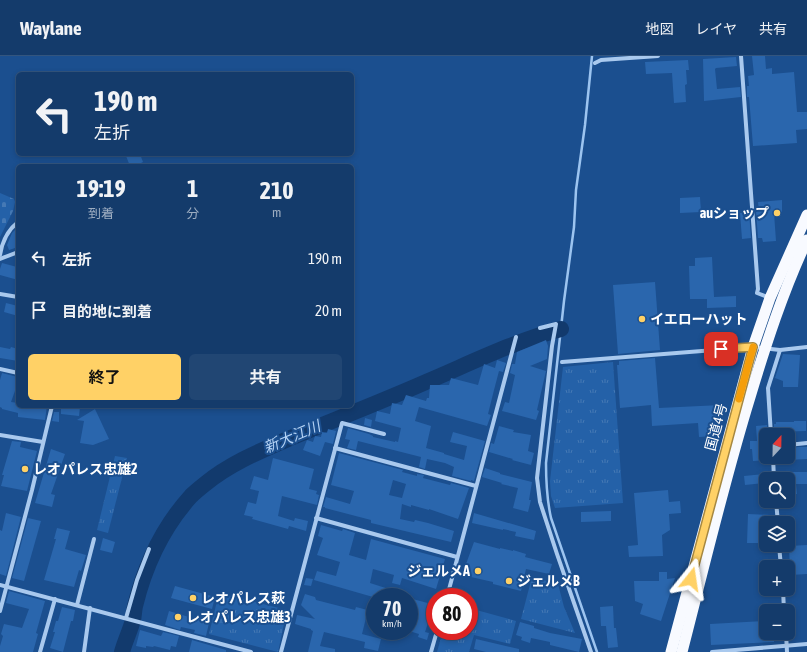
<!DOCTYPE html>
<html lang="ja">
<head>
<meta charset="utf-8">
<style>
	:root { --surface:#143b6b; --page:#214673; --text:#f1f3f6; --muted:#9dadc1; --line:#33557e; --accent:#ffd166 }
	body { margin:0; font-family:"Asap Condensed","Noto Sans JP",sans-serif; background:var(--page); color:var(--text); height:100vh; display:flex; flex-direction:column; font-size:15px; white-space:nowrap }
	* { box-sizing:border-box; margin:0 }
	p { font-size:13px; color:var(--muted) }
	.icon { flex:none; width:22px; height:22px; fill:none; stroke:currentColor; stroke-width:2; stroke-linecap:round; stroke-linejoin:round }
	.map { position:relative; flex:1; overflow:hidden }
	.panel { position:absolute; left:16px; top:108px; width:338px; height:244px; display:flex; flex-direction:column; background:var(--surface); border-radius:6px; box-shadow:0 2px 6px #0003,0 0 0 1px var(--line) }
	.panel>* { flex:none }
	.banner { position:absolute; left:16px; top:16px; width:338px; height:84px; border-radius:6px; box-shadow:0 2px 6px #0003,0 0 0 1px var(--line); background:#143b6b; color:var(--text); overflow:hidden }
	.needle { width:26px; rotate:22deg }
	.controls { position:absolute; left:759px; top:372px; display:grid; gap:8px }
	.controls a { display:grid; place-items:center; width:36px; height:36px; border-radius:6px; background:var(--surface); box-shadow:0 2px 6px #0003,0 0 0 1px var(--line); font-size:20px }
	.speed { position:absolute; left:366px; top:532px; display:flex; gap:8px; font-size:20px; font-weight:700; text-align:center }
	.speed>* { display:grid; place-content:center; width:52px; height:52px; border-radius:50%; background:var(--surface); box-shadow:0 2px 6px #0003,0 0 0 1px var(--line); line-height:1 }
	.speed small { font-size:10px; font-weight:400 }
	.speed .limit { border:6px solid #d22; background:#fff; color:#111 }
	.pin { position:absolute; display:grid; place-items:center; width:34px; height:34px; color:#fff; margin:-17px; border-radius:8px; box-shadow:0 2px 6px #0006 }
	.me { position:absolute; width:44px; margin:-22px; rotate:15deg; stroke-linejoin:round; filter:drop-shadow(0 0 3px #0008) }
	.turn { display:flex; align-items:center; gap:14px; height:84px; padding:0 12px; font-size:18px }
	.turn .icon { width:52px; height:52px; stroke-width:2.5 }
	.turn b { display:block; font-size:28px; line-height:34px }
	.eta { display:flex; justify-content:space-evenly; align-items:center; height:68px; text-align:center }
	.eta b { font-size:24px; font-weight:700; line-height:28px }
	.button { display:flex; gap:8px; margin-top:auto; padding:8px 12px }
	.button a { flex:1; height:46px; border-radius:6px; background:var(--accent); color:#111; font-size:16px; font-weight:700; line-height:46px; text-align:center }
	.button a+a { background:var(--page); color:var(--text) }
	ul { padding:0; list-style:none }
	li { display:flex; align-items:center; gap:12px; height:52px; padding:0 12px }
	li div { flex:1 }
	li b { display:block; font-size:15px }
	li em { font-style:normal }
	header { display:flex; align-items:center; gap:24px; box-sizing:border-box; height:56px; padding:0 20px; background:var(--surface); border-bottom:1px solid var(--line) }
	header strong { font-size:19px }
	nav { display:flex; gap:22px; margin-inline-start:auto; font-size:14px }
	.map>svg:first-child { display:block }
	.grass { fill:url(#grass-tufts) }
	.cemetery { fill:url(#cemetery-stones) }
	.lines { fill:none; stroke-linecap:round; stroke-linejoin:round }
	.stream { stroke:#9cc4f0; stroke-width:2.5 }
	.river { stroke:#123a6d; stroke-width:16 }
	.building { fill:#2a66ad; fill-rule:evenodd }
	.minor { stroke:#a9c9ee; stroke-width:4 }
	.trunk { stroke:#f8faff; stroke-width:11 }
	.route-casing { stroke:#a68842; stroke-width:10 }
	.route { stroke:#ffd166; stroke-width:7 }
	.slow { stroke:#f59e0b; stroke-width:7 }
	.poi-dot { fill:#ffd166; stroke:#1b4f8f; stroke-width:1.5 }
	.labels { text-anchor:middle; stroke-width:4; stroke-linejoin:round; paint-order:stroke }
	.poi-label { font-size:14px; font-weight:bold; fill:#fff; stroke:#1b4f8f; text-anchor:start }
	.street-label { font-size:14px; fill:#fff; stroke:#1b4f8f }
	.water-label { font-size:15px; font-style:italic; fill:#b5d3f5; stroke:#1b4f8f }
</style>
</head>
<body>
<header>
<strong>Waylane</strong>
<nav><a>地図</a><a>レイヤ</a><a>共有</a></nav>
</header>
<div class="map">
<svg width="807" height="596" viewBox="0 0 807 596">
	<defs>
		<pattern id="grass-tufts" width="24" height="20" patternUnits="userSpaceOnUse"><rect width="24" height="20" fill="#2461a8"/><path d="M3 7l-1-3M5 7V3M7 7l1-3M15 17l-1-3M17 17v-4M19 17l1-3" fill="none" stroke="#4579b5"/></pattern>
		<pattern id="cemetery-stones" width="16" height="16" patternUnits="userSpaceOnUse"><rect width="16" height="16" fill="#2461a8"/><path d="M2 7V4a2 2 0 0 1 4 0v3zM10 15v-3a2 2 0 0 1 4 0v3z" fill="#4579b5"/></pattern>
	</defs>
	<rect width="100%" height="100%" fill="#1b4f8f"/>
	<g class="grass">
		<path d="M613,306L623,447L555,452L551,440L550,425L563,311Z"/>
		<path d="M115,400L127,402L108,477L97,474Z"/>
		<path d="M532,521L558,528L564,551L575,577L521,563Z"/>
		<path d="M219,537L287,554L278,596L209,578Z"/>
		<path d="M469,552L516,565L510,588L474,579L469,596H437L443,575H469Z"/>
	</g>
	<path class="cemetery" d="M0,137L14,143L15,146L13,155L0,181Z"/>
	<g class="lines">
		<path class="stream" d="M592,0L585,69L576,134L574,171L564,245L546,407C546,426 547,444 551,462L597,596"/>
		<path class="river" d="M122,596C125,585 130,575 133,564C134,560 134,554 135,550C145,509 163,471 191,440C195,436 200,432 205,428C232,406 263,394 295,380C339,362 383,345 426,326C471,307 515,285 561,273"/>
	</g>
	<g class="building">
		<path d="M752,0H765L766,13L772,12V18L794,16L797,56H807V73L796,74L797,87L753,90L749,41H747V30H749L748,20L754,19Z"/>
		<path d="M736,1L737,10L716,12L715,13L717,33L740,31L741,41L704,45L703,3Z"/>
		<path d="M688,4L689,14H686L687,28L685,29L686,46L674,47L672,17L646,18L645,6Z"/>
		<path d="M130,98H140L143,106L135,110H130L126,100Z"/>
		<path d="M700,141L701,156L680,157V142Z"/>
		<path d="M782,144V156L774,157L776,185L763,186L762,182H758L756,155H759L758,146Z"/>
		<path d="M749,156L751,182L742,183L740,157Z"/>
		<path d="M18,171V191L9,194L7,189L12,177Z"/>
		<path d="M712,201L714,241L736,240V251L707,252V243H690L689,210H695V202Z"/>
		<path d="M2,207L17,211L16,216L18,217V224L0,219V213Z"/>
		<path d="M655,226L660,294L618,298L613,229Z"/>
		<path d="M6,247L18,250V260L4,256Z"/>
		<path d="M546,284L548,290L547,303L530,310L546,315L537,354L539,355L536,364L502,355L505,346L509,347L515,319L510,317L512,308H515L517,296Z"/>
		<path d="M0,291L10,293L11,291L18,293V305L0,302Z"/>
		<path d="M783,298L800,299L798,331H783V325L775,322Z"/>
		<path d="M655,302L659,352L721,349L722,359L714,380L699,381L698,367L652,370L651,349L620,352L617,309H619V305Z"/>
		<path d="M497,304L506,307L503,316L499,315L494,334L488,358L491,359L487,370L419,351L415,365L431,370L426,392L444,397V398L464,404L467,390L450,386L453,376L485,385L474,425L471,424V425L452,420L454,411L445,407L427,403L425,413L419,411L421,401L358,385L356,394L347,392L350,384L345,383L348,372L369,378L373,380V381L395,386V385L398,386L401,372L375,365L377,355L390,358L392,347L402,349L406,339L426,345L427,342H429L430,329H449L451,322L478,329L484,308L495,312Z"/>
		<path d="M2,317L18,321V332H16L11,346L18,347V350H47L45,364L18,361V357L2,353V352L0,351V324Z"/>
		<path d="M61,350L80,351L79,360L61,358Z"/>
		<path d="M95,353L109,383L93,389L80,387L84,365L77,364Z"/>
		<path d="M54,356H59V366L52,365Z"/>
		<path d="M365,362L372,364L371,371L364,369Z"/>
		<path d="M794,365H806V375L774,376V368H776V366H794Z"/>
		<path d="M767,369L766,404L753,405L752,393H750V385H757L756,370Z"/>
		<path d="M499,370L514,374L513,376L531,379L528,395L534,397L531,409L512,404L513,403L489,396L491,387L494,388Z"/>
		<path d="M328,373L336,375L333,388L325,386L320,400L303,394L307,384L313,386L315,380L321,381L322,376L327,377Z"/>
		<path d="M12,385L21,386L20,391L37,395L27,435L1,430L4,419H2Z"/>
		<path d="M798,391H807V403L788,404V392Z"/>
		<path d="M51,393L65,398L51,438L55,439L52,451L35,447Z"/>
		<path d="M339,397L403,414L402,416L417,420V418L424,419L423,422L450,429L451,427L469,432L458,463L429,453V454L411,449V451L402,448L400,463L414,466L415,464L428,467L454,475L451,486L371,467V464L325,452V451H323L326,441L350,448L354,435L331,429ZM393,424L406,428L402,442L389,439Z"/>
		<path d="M273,402L314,413L309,433L317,435L316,438L319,439L317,449L282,440L278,460L294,465L295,462L308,465L306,475L289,470L288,473L252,463L253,461L244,459L248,446L256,448L259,435L250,433L254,420L268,424Z"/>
		<path d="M485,412L500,417V418L532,426L529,444H531L528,456L513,452L518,432L501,428L502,427L482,421Z"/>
		<path d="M781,416H807V428H796L797,438H788V423H781Z"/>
		<path d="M764,418V427L745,429L744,420Z"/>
		<path d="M668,434L669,446L680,445L681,457L669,458L670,474L662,479L663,500L629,501L628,490L638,489L634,437Z"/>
		<path d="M611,455V465L581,466V456Z"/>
		<path d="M6,457L21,461L6,520L0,518V474L2,475Z"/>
		<path d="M474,457L536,475L534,484L515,480L516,476L503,473V474L472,467Z"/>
		<path d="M748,458L771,459L770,467H766V487H747Z"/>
		<path d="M28,462L41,465L24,525L12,522Z"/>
		<path d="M321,469L342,475L343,473L355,477L349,499L366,504L371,483L445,503L436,533L402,522L400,529L392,527L394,519L373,513L370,527L395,535L393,541H373L314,524L317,515L336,520L340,506L317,499L323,482L318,480Z"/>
		<path d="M57,472L70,475L65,493L86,499L81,515L79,514L74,531L44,524L56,483H54Z"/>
		<path d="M103,482L115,486L112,497L100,494Z"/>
		<path d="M474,486L500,493V492L513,495V494L526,498L525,501L552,508L549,518L526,513L521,535L493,528V526L462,519Z"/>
		<path d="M807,489V518L790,519L789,490Z"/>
		<path d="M659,516H667V523L675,522L661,565L640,558L643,548L635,545L634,525H659Z"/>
		<path d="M306,522L313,523L311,530L304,529Z"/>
		<path d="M175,530L215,541L212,553L171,542Z"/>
		<path d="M9,535L45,545L36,577L38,578L33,596H0V590L3,580L1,578L4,568L22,572L29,553L6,547Z"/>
		<path d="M305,538L315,541L316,544L355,554L356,551L375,556V565L366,562L362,578L381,583L378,595L364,592L365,586L324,576L320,590L335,593V596H308L313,575L311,574V573L295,568L297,559L315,563L301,549Z"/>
		<path d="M409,542L435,549V559L431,558L425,576L429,577L427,584L418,581L419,578L409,575Z"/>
		<path d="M613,550L614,572H616L618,591L608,592L606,570H601L600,551Z"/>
		<path d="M62,551L75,554L73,565H71L63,596L50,592L55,576H53L56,565H58Z"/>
		<path d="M169,555L209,567L206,580L194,577L195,574L181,571L180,574L165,569Z"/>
		<path d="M765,565L766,577H774V586L711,589L710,568Z"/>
		<path d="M520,566L534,570V572L550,577L582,583L579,596L550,589V586L531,582L530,587L521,584L522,581L516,579Z"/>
		<path d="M140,574L161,580L163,576L179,580L176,591L171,590L170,594L154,590L153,591L146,590V592L136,590Z"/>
		<path d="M476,583L519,593V596H486L474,593Z"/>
		<path d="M192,584L226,594V596H189Z"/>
	</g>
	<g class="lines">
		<g class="minor">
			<path d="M741,0L758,233L757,237L770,242"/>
			<path d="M595,7L601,4L658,0"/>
			<path d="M0,199C2,186 8,174 18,166"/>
			<path d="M0,203L18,196"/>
			<path d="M0,238L18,241"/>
			<path d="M540,272L556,268L552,290L537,422L540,446L557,498L591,596"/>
			<path d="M562,306L753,291L780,294L807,291"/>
			<path d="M0,313L18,317"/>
			<path d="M0,379L43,386"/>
			<path d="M771,379L768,332L780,294"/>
			<path d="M788,389L807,387"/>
			<path d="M335,392L476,430"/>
			<path d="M773,401L774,423"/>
			<path d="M776,445L778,467"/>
			<path d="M316,462L457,501"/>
			<path d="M779,489L781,511"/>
			<path d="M0,529L251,596"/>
			<path d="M783,533L784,555"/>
			<path d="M447,541L516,281"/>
			<path d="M77,549L94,483"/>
			<path d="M0,555L32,434L52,350"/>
			<path d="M126,562L137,524L149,493"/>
			<path d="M786,577L787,596"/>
			<path d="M40,596L55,543"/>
			<path d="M84,596L90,552"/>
			<path d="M281,596L342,367L384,378"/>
			<path d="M431,596L437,575"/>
			<path d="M712,596L807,588"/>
		</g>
		<g class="trunk">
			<path d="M671,596L753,291L770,242L807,159"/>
			<path d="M682,596C704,511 724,425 750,341C766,288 783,235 807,184"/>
		</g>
	</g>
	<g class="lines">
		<g class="route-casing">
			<path id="route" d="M691,523L753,291L721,293"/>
		</g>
		<use href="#route" class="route"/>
		<path class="slow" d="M739,343L753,291"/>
	</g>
	<g class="poi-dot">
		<circle cx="777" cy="157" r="4"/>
		<circle cx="642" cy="263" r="4"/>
		<circle cx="25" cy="413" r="4"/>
		<circle cx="478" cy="515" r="4"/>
		<circle cx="509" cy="525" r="4"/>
		<circle cx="193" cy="542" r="4"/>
		<circle cx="178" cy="561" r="4"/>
	</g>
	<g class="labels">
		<g class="poi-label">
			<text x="769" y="162" text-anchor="end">auショップ</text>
			<text x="650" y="268">イエローハット</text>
			<text x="33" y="418">レオパレス忠雄2</text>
			<text x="470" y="520" text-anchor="end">ジェルメA</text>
			<text x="517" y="530">ジェルメB</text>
			<text x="201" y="547">レオパレス萩</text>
			<text x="186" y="566">レオパレス忠雄3</text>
		</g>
		<g class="street-label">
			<text transform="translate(716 371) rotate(-75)" y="5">国道4号</text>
		</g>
		<g class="water-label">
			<text transform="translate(292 381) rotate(-23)" y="5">新大江川</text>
		</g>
	</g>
</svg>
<div class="controls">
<a><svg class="needle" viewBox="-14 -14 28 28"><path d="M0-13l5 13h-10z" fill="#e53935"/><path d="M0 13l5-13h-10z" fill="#9dadc1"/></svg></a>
<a><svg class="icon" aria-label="search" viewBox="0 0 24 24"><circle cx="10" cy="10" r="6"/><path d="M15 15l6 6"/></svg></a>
<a><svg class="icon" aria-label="layers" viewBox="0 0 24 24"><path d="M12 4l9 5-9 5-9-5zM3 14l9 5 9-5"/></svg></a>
<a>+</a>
<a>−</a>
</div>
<div class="speed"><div>70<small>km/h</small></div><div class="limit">80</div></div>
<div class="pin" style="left:721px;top:293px;background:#d93025"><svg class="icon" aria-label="arrive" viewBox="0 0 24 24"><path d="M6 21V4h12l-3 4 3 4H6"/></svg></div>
<svg class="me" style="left:691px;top:523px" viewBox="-20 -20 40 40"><path d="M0-17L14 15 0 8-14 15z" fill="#ffd166" stroke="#fff" stroke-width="4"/></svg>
<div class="banner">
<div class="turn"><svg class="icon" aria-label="left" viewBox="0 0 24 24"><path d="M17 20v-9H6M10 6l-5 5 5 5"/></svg><div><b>190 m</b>左折</div></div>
</div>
<section class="panel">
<div class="eta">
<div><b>19:19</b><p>到着</p></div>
<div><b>1</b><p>分</p></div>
<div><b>210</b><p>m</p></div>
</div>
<ul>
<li><svg class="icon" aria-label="left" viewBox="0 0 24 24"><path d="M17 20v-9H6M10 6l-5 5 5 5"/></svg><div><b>左折</b></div><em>190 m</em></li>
<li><svg class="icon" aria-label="arrive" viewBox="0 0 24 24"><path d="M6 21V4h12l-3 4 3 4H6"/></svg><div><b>目的地に到着</b></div><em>20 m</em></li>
</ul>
<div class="button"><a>終了</a><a>共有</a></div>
</section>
</div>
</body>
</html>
